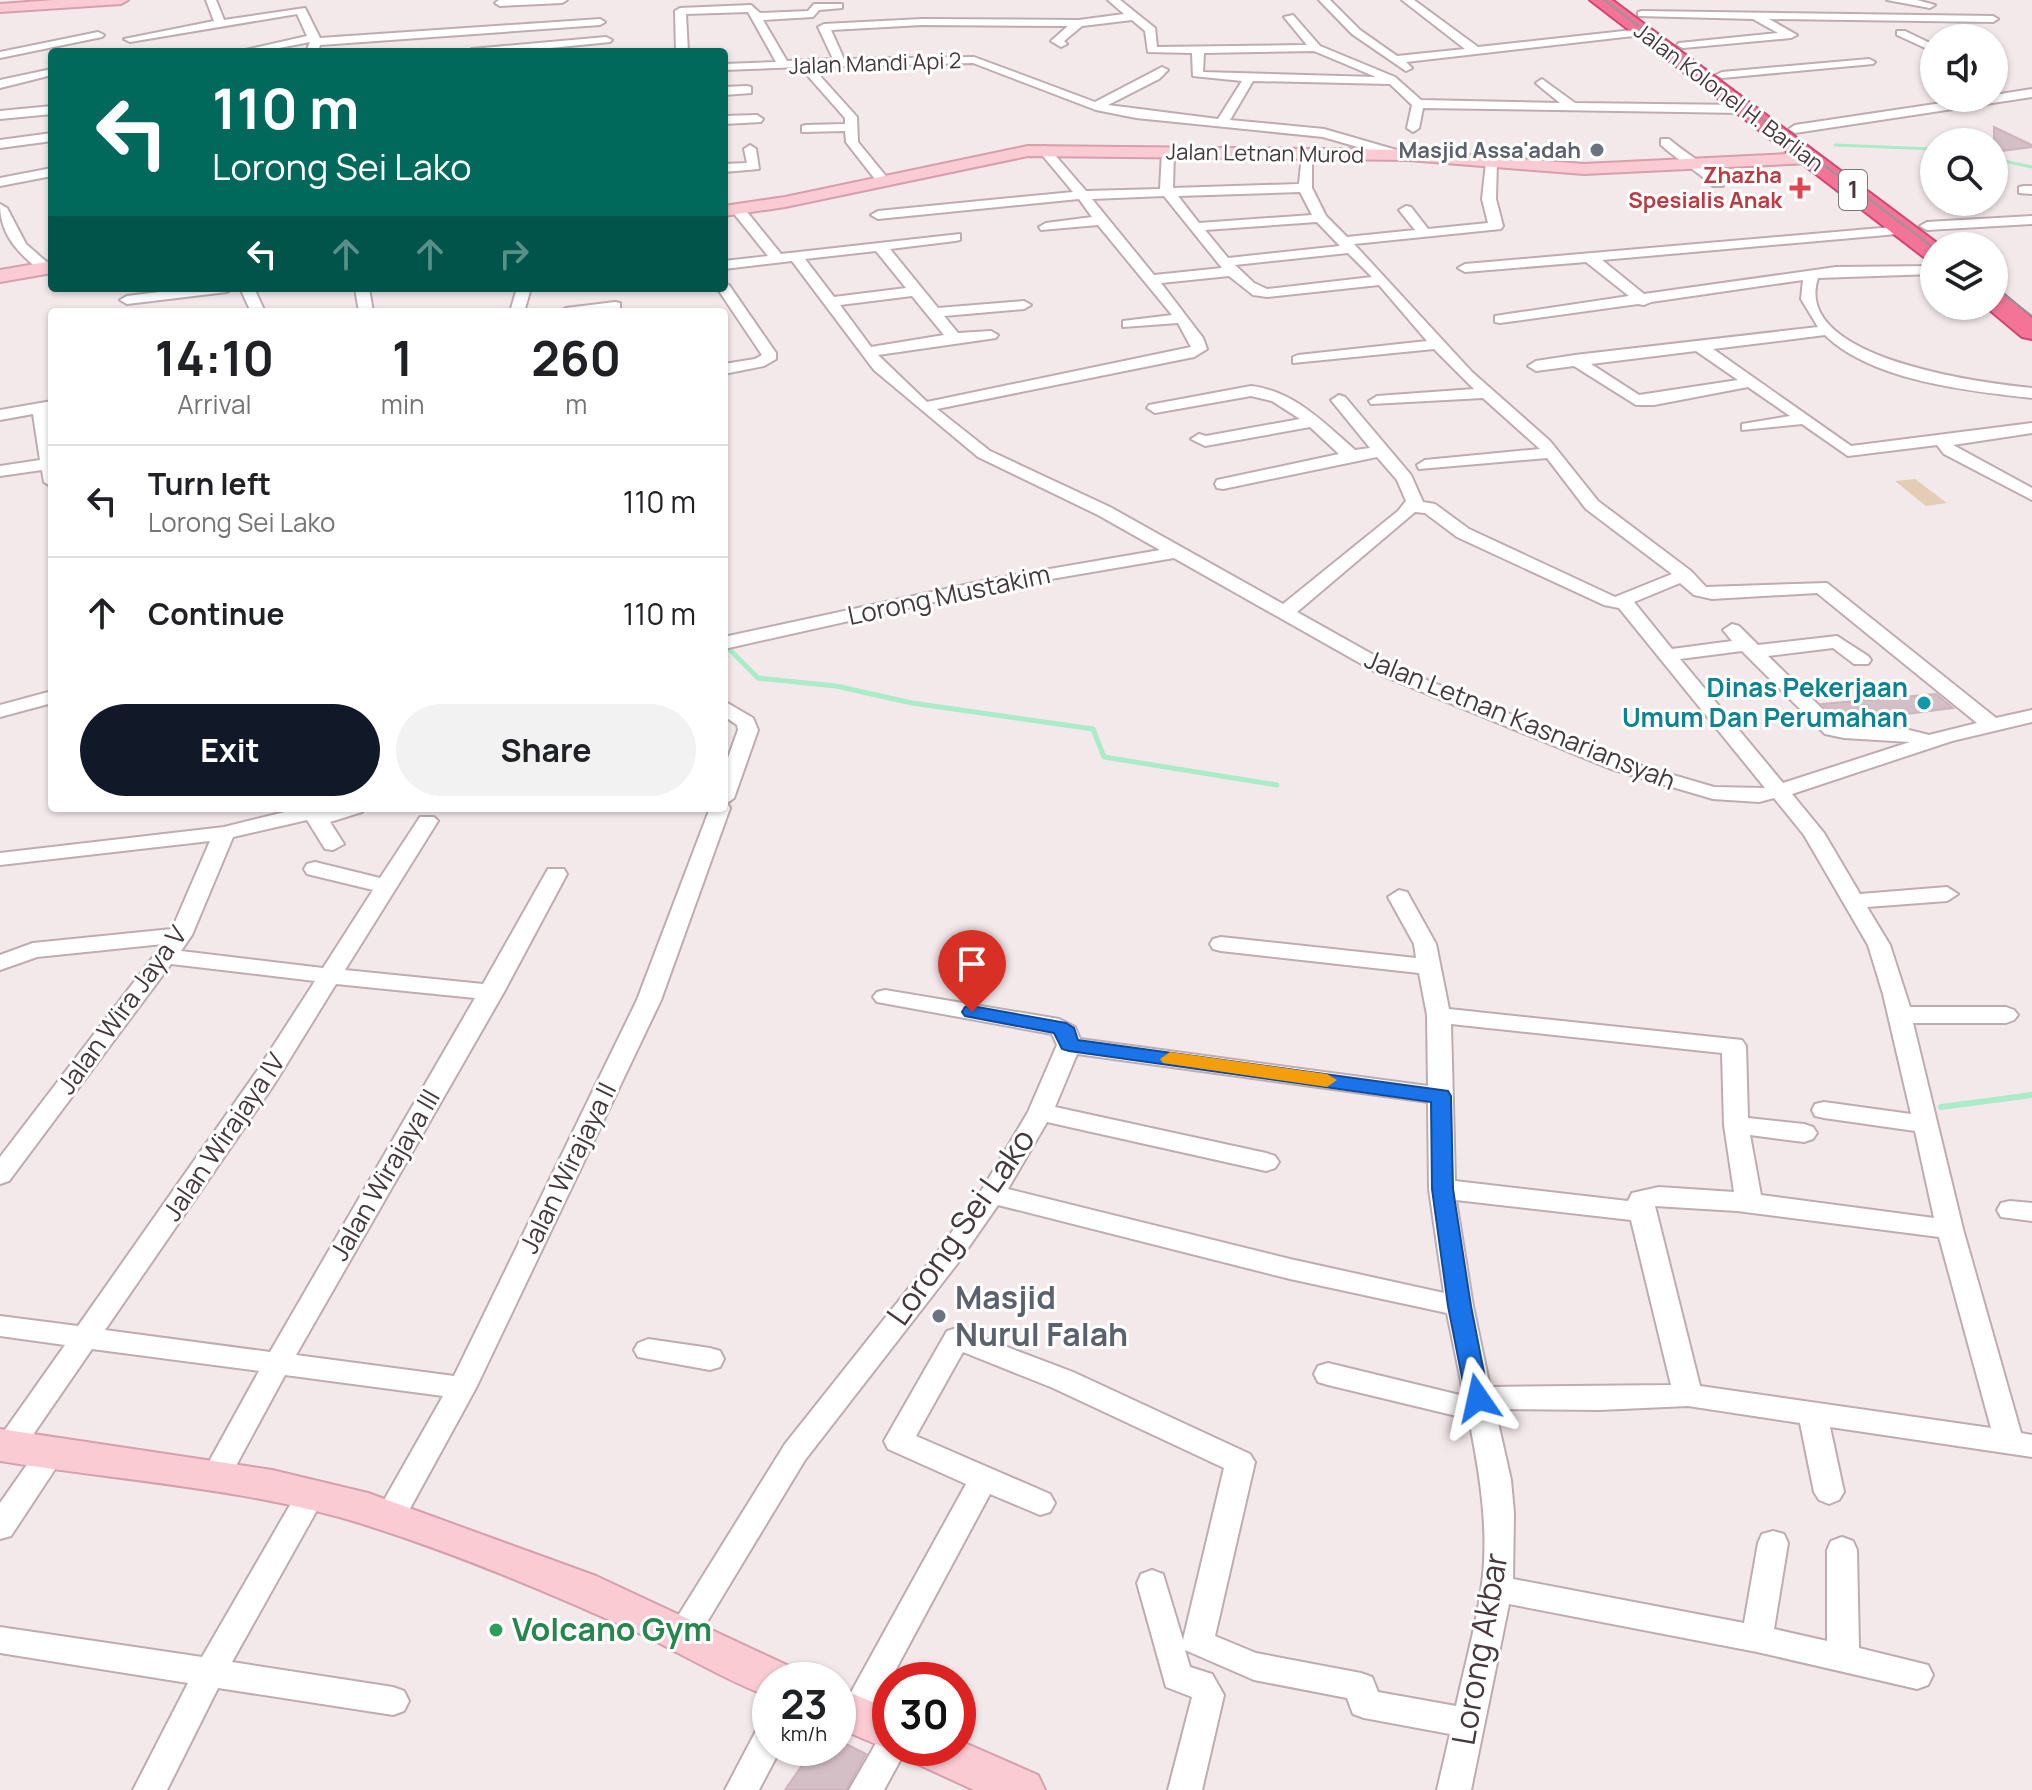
<!DOCTYPE html>
<html lang="en">
<head>
<meta charset="utf-8">
<style>
	:root { --surface:#fff; --page:#f2f2f2; --text:#202124; --muted:#757577; --line:#e0e0e0; --accent:#111827 }
	body { margin:0; font-family:Manrope,sans-serif; background:var(--page); color:var(--text); height:100vh; display:flex; flex-direction:column; font-size:30px; white-space:nowrap }
	* { box-sizing:border-box; margin:0 }
	p { font-size:26px; color:var(--muted) }
	.icon { flex:none; width:44px; height:44px; fill:none; stroke:currentColor; stroke-width:2; stroke-linecap:round; stroke-linejoin:round }
	.map { position:relative; flex:1; overflow:hidden }
	.side { position:absolute; left:48px; top:308px; width:680px; height:504px; display:flex; flex-direction:column; background:var(--surface); border-radius:8px; box-shadow:0 2px 6px #0004 }
	.side>* { flex:none }
	.top-card { position:absolute; left:48px; top:48px; width:680px; height:244px; border-radius:8px; box-shadow:0 2px 6px #0004; background:#00695c; color:#fff; overflow:hidden }
	.tools { position:absolute; left:1920px; top:24px; display:grid; gap:16px }
	.tools a { display:grid; place-items:center; width:88px; height:88px; border-radius:50%; background:var(--surface); box-shadow:0 2px 6px #0004; font-size:40px }
	.speed { position:absolute; left:752px; top:1662px; display:flex; gap:16px; font-size:40px; font-weight:700; text-align:center }
	.speed>* { display:grid; place-content:center; width:104px; height:104px; border-radius:50%; background:var(--surface); box-shadow:0 2px 6px #0004; line-height:1 }
	.speed small { font-size:20px; font-weight:400 }
	.speed .limit { border:12px solid #d22; background:#fff; color:#111 }
	.pin { position:absolute; display:grid; place-items:center; width:68px; height:68px; color:#fff; margin:-82px -34px; border-radius:50% 50% 50% 0; rotate:-45deg; box-shadow:0 0 8px #0007 }
	.pin .icon { rotate:45deg }
	.me { position:absolute; width:88px; margin:-44px; rotate:349deg; stroke-linejoin:round; filter:drop-shadow(0 0 6px #0008) }
	.turn { display:flex; align-items:center; gap:28px; height:168px; padding:0 32px; font-size:36px }
	.turn .icon { width:104px; height:104px; stroke-width:2.5 }
	.turn b { display:block; font-size:56px; line-height:68px }
	.lanes { display:flex; align-items:center; height:76px; padding:0 32px; background:#0003; justify-content:center; gap:40px; direction:ltr }
	.lanes .off { opacity:.35 }
	.eta { display:flex; justify-content:space-evenly; align-items:center; height:136px; text-align:center }
	.eta b { font-size:48px; font-weight:700; line-height:56px }
	.cta { display:flex; gap:16px; margin-top:auto; padding:16px 32px }
	.cta a { flex:1; height:92px; border-radius:48px; background:var(--accent); color:#fff; font-size:32px; font-weight:700; line-height:92px; text-align:center }
	.cta a+a { background:var(--page); color:var(--text) }
	ul { padding:0; list-style:none }
	li { display:flex; align-items:center; gap:24px; height:112px; padding:0 32px; border-top:2px solid var(--line) }
	li div { flex:1 }
	li b { display:block; font-size:30px }
	li em { font-style:normal }
	.map>svg:first-child { display:block }
	.green { fill:#e4cdb5 }
	.lines { fill:none; stroke-linecap:round; stroke-linejoin:round }
	.stream-far2 { stroke:#aaebc8; stroke-width:3 }
	.stream-far1 { stroke:#aaebc8; stroke-width:5 }
	.stream { stroke:#aaebc8; stroke-width:6 }
	.building { fill:#d4bfc6; stroke:#ceb3bc; stroke-width:2 }
	.street-casing { stroke:#beacb1; stroke-width:4 }
	.secondary-casing { stroke:#d5a0ab; stroke-width:4 }
	.highway-casing { stroke:#d24471; stroke-width:4 }
	.street { fill:#fff; fill-rule:evenodd }
	.secondary { fill:#fbcbd4; fill-rule:evenodd }
	.highway { fill:#f37497; fill-rule:evenodd }
	.tram { stroke:#979797; stroke-width:2 }
	.route { fill:#1a73e8; stroke:#114b97; stroke-width:2 }
	.slow { fill:#f59e0b }
	.worship-dot { fill:#6b7280; stroke:#fff; stroke-width:3 }
	.health-dot { fill:#e0444e; stroke:#fff; stroke-width:3 }
	.culture-dot { fill:#0f9aa8; stroke:#fff; stroke-width:3 }
	.leisure-dot { fill:#2e9e5b; stroke:#fff; stroke-width:3 }
	.labels { text-anchor:middle; stroke-width:6; stroke-linejoin:round; paint-order:stroke }
	.far-street-label { font-size:22px; fill:#46383d; stroke:#fff }
	.far-worship-label { font-size:22px; font-weight:bold; fill:#5b616d; stroke:#fff; text-anchor:end }
	.far-health-label { font-size:22px; font-weight:bold; fill:#be3a42; stroke:#fff; text-anchor:end }
	.shield { fill:#fff; stroke:#7e7477; stroke-width:2 }
	.shield-label { font-size:24px; font-weight:bold; fill:#46383d }
	.street-label { font-size:26px; fill:#46383d; stroke:#fff }
	.culture-label { font-size:26px; font-weight:bold; fill:#0d838f; stroke:#fff; text-anchor:end }
	.near-street-label { font-size:32px; fill:#46383d; stroke:#fff }
	.near-worship-label { font-size:32px; font-weight:bold; fill:#5b616d; stroke:#fff; text-anchor:start }
	.near-leisure-label { font-size:32px; font-weight:bold; fill:#27864d; stroke:#fff; text-anchor:start }
</style>
</head>
<body>
<div class="map">
<svg width="2032" height="1790" viewBox="0 0 2032 1790">
	<rect width="100%" height="100%" fill="#f3e9eb"/>
	<path class="green" d="M1915,479L1947,503L1926,506L1895,481Z"/>
	<g class="lines">
		<g class="stream-far2">
			<path d="M1835,145L1934,149"/>
			<path d="M1994,159L2032,167"/>
		</g>
		<path class="stream-far1" d="M726,646L758,678L836,686L912,703L1093,729L1104,757L1277,785"/>
		<path class="stream" d="M1941,1107L2032,1095"/>
	</g>
	<g class="building">
		<path d="M1994,127L2032,145V147L1994,152Z"/>
		<path d="M1936,694L1953,708L1844,722L1822,704Z"/>
		<path d="M838,1740L866,1754L846,1790H785L814,1748H838Z"/>
	</g>
	<g class="lines">
		<g class="street-casing">
			<g id="street">
				<path d="M206,0H216L224,20L305,8L320,38L600,19L605,22L600,25L320,45L318,52H306L310,42L259,52H236L307,36L297,14L130,42L124,39L214,21Z"/>
				<path d="M499,0H567L562,3L500,6L495,3Z"/>
				<path d="M1108,0H1120L1155,28L1157,47L1307,45L1284,17L1293,15L1320,46L1395,77L1421,100L1560,103L1538,85L1536,83L1542,79L1575,103L1742,105L1748,109L1742,113L1423,108L1419,128L1413,132L1407,128L1412,105L1390,84L1253,81L1230,120L1324,129L1400,151V157L1396,158L1323,137L1136,118L1096,110L973,63L812,67L857,117L858,142L889,180L883,184L878,183L846,142L845,131L802,132V126L806,125L845,124V118L800,67L724,70V64L776,62L748,12L686,14L688,52H676L675,11L680,8L751,5L760,13L808,11L814,4H842V8L819,10L813,17L763,20L787,61L833,59L818,27L824,24L922,19L1079,20L1124,14ZM1132,20L1145,31L1148,52L1192,53L1193,76L1242,81L1218,119L1108,105L1159,79L1168,70L1162,67L1095,102L974,57L844,59L831,30L922,25L1068,26L1051,41L1061,47L1067,44L1064,41L1082,26ZM1314,51L1376,77L1203,72L1204,53Z"/>
				<path d="M1319,0H1330L1360,30L1397,56L1465,49L1402,0H1414L1478,47L1642,29L1648,32L1642,35L1406,62L1412,68L1406,71L1352,34Z"/>
				<path d="M1887,0H1917L1935,5L1930,8Z"/>
				<path d="M1642,11L1993,16L1998,19L1993,22L1769,19L1797,35L1791,38L1683,48L1677,45L1679,43L1778,33L1753,19L1638,16V12Z"/>
				<path d="M1897,31H1905L1934,45V52L1897,35Z"/>
				<path d="M98,32L104,35L102,37L0,58V52Z"/>
				<path d="M606,37L612,40L610,42L510,52H466L472,49Z"/>
				<path d="M1869,59L1875,62L1873,64L1722,78L1716,75L1722,72Z"/>
				<path d="M52,69V75L0,88V80Z"/>
				<path d="M747,86L751,87V93L724,95V87Z"/>
				<path d="M2032,89V97L1795,133L1789,129L1795,125L1975,98H1994V95Z"/>
				<path d="M52,106V114L0,119V111Z"/>
				<path d="M757,115L763,119L761,122L724,124V116Z"/>
				<path d="M52,133V141L0,148V140Z"/>
				<path d="M1661,139H1669C1688,155 1705,164 1723,180V186H1713C1696,170 1679,161 1661,145Z"/>
				<path d="M750,145L756,149L759,169L724,172V164L747,163L744,149Z"/>
				<path d="M1044,146L1048,147L1086,191L1160,189L1162,152L1168,148L1174,152L1173,188L1299,184L1302,155L1312,152V188L1326,216L1347,237L1415,230L1399,210L1406,206L1411,207L1428,229L1488,223L1482,199L1486,163L1497,160L1496,199L1503,226L1501,229L1354,244L1472,372L1550,441L1598,501L1691,571L1706,587L1827,583L1996,718L2032,710V722L1952,741L1792,794L1824,833L1860,894L1947,887L1958,894L1947,901L1867,907L1890,945L1910,1007H2006L2014,1010L2018,1015L2014,1020L2006,1023H1913L1963,1229L2021,1433L2032,1435V1457L1830,1427L1844,1492L1839,1500L1829,1504L1819,1500L1814,1492L1800,1423L1688,1406L1599,1410L1495,1409L1511,1480L1514,1513L1513,1579L1744,1623L1758,1543L1762,1534L1773,1531L1784,1534L1788,1543L1774,1629L1827,1641V1550L1831,1541L1842,1537L1853,1541L1857,1550L1859,1648L1928,1665L1933,1675L1928,1685L1917,1689L1757,1652L1509,1604L1471,1790H1437L1450,1734L1364,1718L1353,1714L1347,1698L1254,1680L1185,1650L1190,1667L1212,1674L1224,1695L1202,1790H1168L1192,1697L1166,1687L1137,1583L1141,1574L1152,1570L1163,1574L1183,1640L1224,1468L1053,1388L963,1352L916,1436L1050,1494L1055,1503L1050,1512L1040,1515L990,1494L866,1725L855,1729L844,1725L839,1715L844,1705L966,1484L888,1449L884,1441L947,1331L957,1328L1073,1372L1250,1454L1255,1462L1215,1636L1256,1653L1361,1673L1372,1677L1378,1692L1456,1706C1464,1668 1475,1630 1481,1591C1490,1533 1480,1475 1469,1419L1328,1385L1318,1382L1314,1374L1318,1366L1328,1363L1464,1396L1447,1313L1290,1279L998,1205L957,1264L805,1460L695,1642L684,1646L673,1642L668,1633L673,1624L785,1444L939,1250L983,1188L1028,1112L1057,1045L1052,1034L877,1002L873,997L877,992L885,990L1059,1019L1075,1027L1080,1039L1428,1086L1427,1015L1419,973L1221,951L1213,949L1210,944L1213,939L1221,937L1416,958L1414,944L1388,897L1399,890L1407,892L1436,944L1449,1009L1742,1040L1746,1046L1748,1118L1804,1124L1813,1127L1817,1133L1813,1139L1804,1142L1750,1135L1761,1195L1934,1218L1915,1131L1824,1118L1815,1116L1812,1110L1815,1104L1824,1102L1911,1114L1883,994L1868,945L1804,835L1774,798L1759,802L1713,799L1611,769L1381,675L1174,558L992,589L724,649V637L992,579L1160,550L1098,515L978,457L874,370L792,261L724,269V261L768,256L731,210L738,206L743,207L781,254L960,234V240L955,241L890,249L938,308L1024,301L1031,305L1024,309L944,316L958,333L991,331L998,335L996,338L878,355L927,402L1191,347L1178,323L1123,327V321L1172,315L1098,225L1041,230L1039,227L1046,223L1092,217L1079,199L878,219L871,215L878,211L1073,192L1038,150ZM1300,192L1312,215L1199,223L1178,196ZM1164,196L1222,268L1154,275L1092,199ZM1317,222L1340,246L1228,258L1205,230ZM876,251L906,288L834,297L805,259ZM1348,253L1372,277L1267,289L1254,283L1235,265ZM1229,276L1253,295L1267,297L1379,285L1427,341L1298,355L1293,357V363L1434,349L1474,389L1377,396L1369,401L1371,404L1483,398L1540,449L1425,460L1417,465L1419,469L1547,458L1586,509L1672,574L1615,597L1469,529L1435,504L1423,502L1411,475L1345,397L1339,395L1331,400L1370,448L1355,450C1324,423 1294,391 1251,386L1149,405L1147,408L1155,413L1251,396L1272,401L1300,419L1206,436L1199,434L1191,439L1205,446L1310,427L1339,454L1217,480L1215,484L1217,488L1223,489L1377,457L1397,480L1406,501L1398,511L1283,604L1110,507L990,451L937,409L1194,357L1207,349L1203,338L1161,283ZM912,296L944,335L871,347L840,305ZM1415,512L1425,513L1457,537L1604,605L1619,608L1765,788L1714,787L1625,761L1395,667L1297,612ZM1680,583L1694,595L1712,599L1817,593L1977,723L1929,735L1905,729L1839,725L1768,656L1833,648L1854,664H1868L1871,660L1868,656L1837,636L1758,645L1739,626L1732,624L1723,630L1732,641L1672,649L1634,602ZM1742,651L1825,734L1844,738L1910,742L1783,783L1680,659ZM1451,1024L1722,1053L1724,1125L1734,1192L1659,1187L1632,1193L1628,1201L1455,1181ZM1077,1054L1428,1102L1429,1189L1444,1293L1290,1259L1008,1189L1047,1122L1266,1171L1275,1168L1279,1162L1275,1156L1266,1153L1055,1107ZM1456,1200L1631,1220L1671,1385L1490,1387L1473,1306ZM1655,1206L1737,1211L1939,1237L1991,1428L1700,1386Z"/>
				<path d="M52,168V176L0,186V178Z"/>
				<path d="M2024,186H2032V194L2019,193V187Z"/>
				<path d="M0,204L7,208L26,244L50,265V271H40C18,252 0,235 0,204Z"/>
				<path d="M2032,216V224L1927,230L1920,226L1927,222Z"/>
				<path d="M1904,226L1909,227V233L1602,260L1644,294L1836,267L1934,266V274L1818,278C1791,359 1982,383 2032,388V398C1969,391 1872,381 1825,335L1713,349L1851,446L2032,423V433L1953,445L2032,488V500L1944,454L1937,445L1848,456L1802,424L1742,430V424L1790,416L1748,387L1654,405H1636L1574,366L1536,371L1528,366L1536,361L1575,355L1818,327L1801,299L1803,280L1651,302L1644,305L1638,304L1500,323L1495,322V316L1629,296L1586,262L1465,272L1458,268L1465,264ZM1696,351L1738,380L1639,395L1591,364Z"/>
				<path d="M724,284L729,285L776,353V359L764,366L724,374V364L755,359L762,355L717,288H724Z"/>
				<path d="M191,288H234L227,292L127,304L120,300L127,296Z"/>
				<path d="M240,288H254L265,312H251Z"/>
				<path d="M355,288H369L373,312H359Z"/>
				<path d="M517,288H531L524,312H510Z"/>
				<path d="M615,302L620,303V309L559,312L566,308Z"/>
				<path d="M52,401V411H49L52,432V487L44,482L42,470L0,476V466L40,460L33,414L0,420V410Z"/>
				<path d="M52,691V703L0,717V705Z"/>
				<path d="M724,701L753,718L758,730L734,798L727,803L730,808L661,1000L476,1388L401,1525L390,1528L379,1525L375,1516L443,1396L285,1375L225,1486L215,1490L205,1486L200,1478L259,1371L92,1349L19,1455L9,1458L0,1456V1437L65,1345L0,1336V1316L78,1326L257,1071L315,981L171,964L9,1181L0,1184V1157L163,944L37,957L0,970V955L33,943L172,929L210,841L0,865V853L224,827L301,808L323,811L365,808L362,812L330,822L344,844L333,850L325,849L307,820L233,837L192,935L181,951L323,968L373,890L307,874L304,869L307,864L315,862L380,878L420,817H434L438,821L345,970L483,984L548,869H564L567,874L504,992L296,1355L454,1376L637,1000L710,808H724V769L738,730L737,725L724,716ZM336,984L475,998L270,1352L105,1330L275,1083Z"/>
				<path d="M2010,1201L2032,1203V1221L2001,1217L1997,1210L2001,1203Z"/>
				<path d="M648,1339L710,1348L720,1351L724,1359L720,1367L710,1370L638,1357L634,1350L638,1343Z"/>
				<path d="M50,1442L60,1446L65,1454L11,1536L0,1539V1503L40,1446Z"/>
				<path d="M311,1482L321,1486L326,1494L232,1662L393,1687L404,1691L409,1701L404,1711L393,1715L218,1688L167,1790H133L188,1683L0,1653V1627L202,1657L301,1486Z"/>
				<path d="M770,1722V1748H781L759,1790H725L758,1727Z"/>
				<path d="M890,1734V1748H907L884,1790H849L879,1738Z"/>
			</g>
		</g>
		<g class="secondary-casing">
			<g id="secondary">
				<path d="M54,0H128L121,4L0,12V4Z"/>
				<path d="M1028,146L1408,150L1584,164L1811,153L1820,158L1811,163L1584,174L1408,160L1028,156L785,207L724,216V206L785,197Z"/>
				<path d="M52,261V273L0,282V270Z"/>
				<path d="M0,1429L272,1470L368,1493L596,1576L791,1667L798,1680H770V1697C727,1681 686,1656 645,1636C555,1595 463,1556 369,1526C251,1488 122,1481 0,1461Z"/>
				<path d="M838,1688L890,1709V1748H895L890,1750L838,1728Z"/>
				<path d="M958,1740L1038,1775L1045,1790H974L913,1762L907,1748H958Z"/>
			</g>
		</g>
		<g class="highway-casing">
			<g id="highway">
				<path d="M1590,0H1612L1941,246H1934V261L1925,258Z"/>
				<path d="M1994,292L2003,294L2032,318V339L2022,337L1985,306H1994Z"/>
			</g>
		</g>
		<use href="#street" class="street"/>
		<use href="#secondary" class="secondary"/>
		<use href="#highway" class="highway"/>
		<g class="tram">
			<path d="M1604,0L1934,248"/>
			<path d="M1994,287L2032,316"/>
		</g>
	</g>
	<path class="route" d="M972,1006L1066,1023L1074,1028L1078,1040L1448,1091L1451,1096L1453,1189L1471,1306L1489,1398L1486,1404L1478,1407L1469,1404L1466,1398L1448,1306L1432,1189L1431,1102L1069,1051L1062,1049L1054,1033L965,1016L962,1012L965,1007Z"/>
	<path class="slow" d="M1170,1052L1327,1074L1337,1080L1327,1087L1163,1063L1160,1059Z"/>
	<g class="worship-dot">
		<circle cx="1597" cy="150" r="8"/>
		<circle cx="939" cy="1316" r="8"/>
	</g>
	<path class="health-dot" d="M1796 176h8v8h8v8h-8v8h-8v-8h-8v-8h8z"/>
	<circle class="culture-dot" cx="1924" cy="703" r="8"/>
	<circle class="leisure-dot" cx="496" cy="1630" r="8"/>
	<g class="labels">
		<g class="far-street-label">
			<text transform="translate(875 63) rotate(-2)" y="8">Jalan Mandi Api 2</text>
			<text transform="translate(1729 97) rotate(37)" y="8">Jalan Kolonel H. Barlian</text>
			<text transform="translate(1265 153) rotate(1)" y="8">Jalan Letnan Murod</text>
		</g>
		<g class="far-worship-label">
			<text x="1581" y="158">Masjid Assa'adah</text>
		</g>
		<g class="far-health-label">
			<text x="1782" y="183">Zhazha<tspan x="1782" dy="25">Spesialis Anak</tspan></text>
		</g>
		<rect class="shield" x="1839" y="170" width="28" height="40" rx="6"/>
		<g class="shield-label">
			<text x="1853" y="198">1</text>
		</g>
		<g class="street-label">
			<text transform="translate(949 595) rotate(-12)" y="9">Lorong Mustakim</text>
			<text transform="translate(1520 720) rotate(22)" y="9">Jalan Letnan Kasnariansyah</text>
			<text transform="translate(122 1010) rotate(-54)" y="9">Jalan Wira Jaya V</text>
			<text transform="translate(224 1137) rotate(-56)" y="9">Jalan Wirajaya IV</text>
			<text transform="translate(568 1168) rotate(-64)" y="9">Jalan Wirajaya II</text>
			<text transform="translate(385 1175) rotate(-60)" y="9">Jalan Wirajaya III</text>
		</g>
		<g class="culture-label">
			<text x="1908" y="697">Dinas Pekerjaan<tspan x="1908" dy="30">Umum Dan Perumahan</tspan></text>
		</g>
		<g class="near-street-label">
			<text transform="translate(961 1227) rotate(-55)" y="11">Lorong Sei Lako</text>
			<text transform="translate(1480 1649) rotate(-80)" y="11">Lorong Akbar</text>
		</g>
		<g class="near-worship-label">
			<text x="955" y="1309">Masjid<tspan x="955" dy="37">Nurul Falah</tspan></text>
		</g>
		<g class="near-leisure-label">
			<text x="512" y="1641">Volcano Gym</text>
		</g>
	</g>
</svg>
<div class="tools">
<a><svg class="icon" aria-label="sound" viewBox="0 0 24 24"><path d="M4 9h4l5-4v14l-5-4H4zM17 9q2 3 0 6"/></svg></a>
<a><svg class="icon" aria-label="search" viewBox="0 0 24 24"><circle cx="10" cy="10" r="6"/><path d="M15 15l6 6"/></svg></a>
<a><svg class="icon" aria-label="layers" viewBox="0 0 24 24"><path d="M12 4l9 5-9 5-9-5zM3 14l9 5 9-5"/></svg></a>
</div>
<div class="speed"><div>23<small>km/h</small></div><div class="limit">30</div></div>
<div class="pin" style="left:972px;top:1012px;background:#d93025"><svg class="icon" aria-label="arrive" viewBox="0 0 24 24"><path d="M6 21V4h12l-3 4 3 4H6"/></svg></div>
<svg class="me" style="left:1478px;top:1398px" viewBox="-20 -20 40 40"><path d="M0-17L14 15 0 8-14 15z" fill="#1a73e8" stroke="#fff" stroke-width="4"/></svg>
<div class="top-card">
<div class="turn"><svg class="icon" aria-label="left" viewBox="0 0 24 24"><path d="M17 20v-9H6M10 6l-5 5 5 5"/></svg><div><b>110 m</b>Lorong Sei Lako</div></div>
<div class="lanes"><svg class="icon" aria-label="left" viewBox="0 0 24 24"><path d="M17 20v-9H6M10 6l-5 5 5 5"/></svg><svg class="icon off" aria-label="ahead" viewBox="0 0 24 24"><path d="M12 20V5M6 11l6-6 6 6"/></svg><svg class="icon off" aria-label="ahead" viewBox="0 0 24 24"><path d="M12 20V5M6 11l6-6 6 6"/></svg><svg class="icon off" aria-label="right" viewBox="0 0 24 24"><path d="M7 20v-9h11M14 6l5 5-5 5"/></svg></div>
</div>
<section class="side">
<div class="eta">
<div><b>14:10</b><p>Arrival</p></div>
<div><b>1</b><p>min</p></div>
<div><b>260</b><p>m</p></div>
</div>
<ul>
<li><svg class="icon" aria-label="left" viewBox="0 0 24 24"><path d="M17 20v-9H6M10 6l-5 5 5 5"/></svg><div><b>Turn left</b><p>Lorong Sei Lako</p></div><em>110 m</em></li>
<li><svg class="icon" aria-label="ahead" viewBox="0 0 24 24"><path d="M12 20V5M6 11l6-6 6 6"/></svg><div><b>Continue</b></div><em>110 m</em></li>
</ul>
<div class="cta"><a>Exit</a><a>Share</a></div>
</section>
</div>
</body>
</html>
